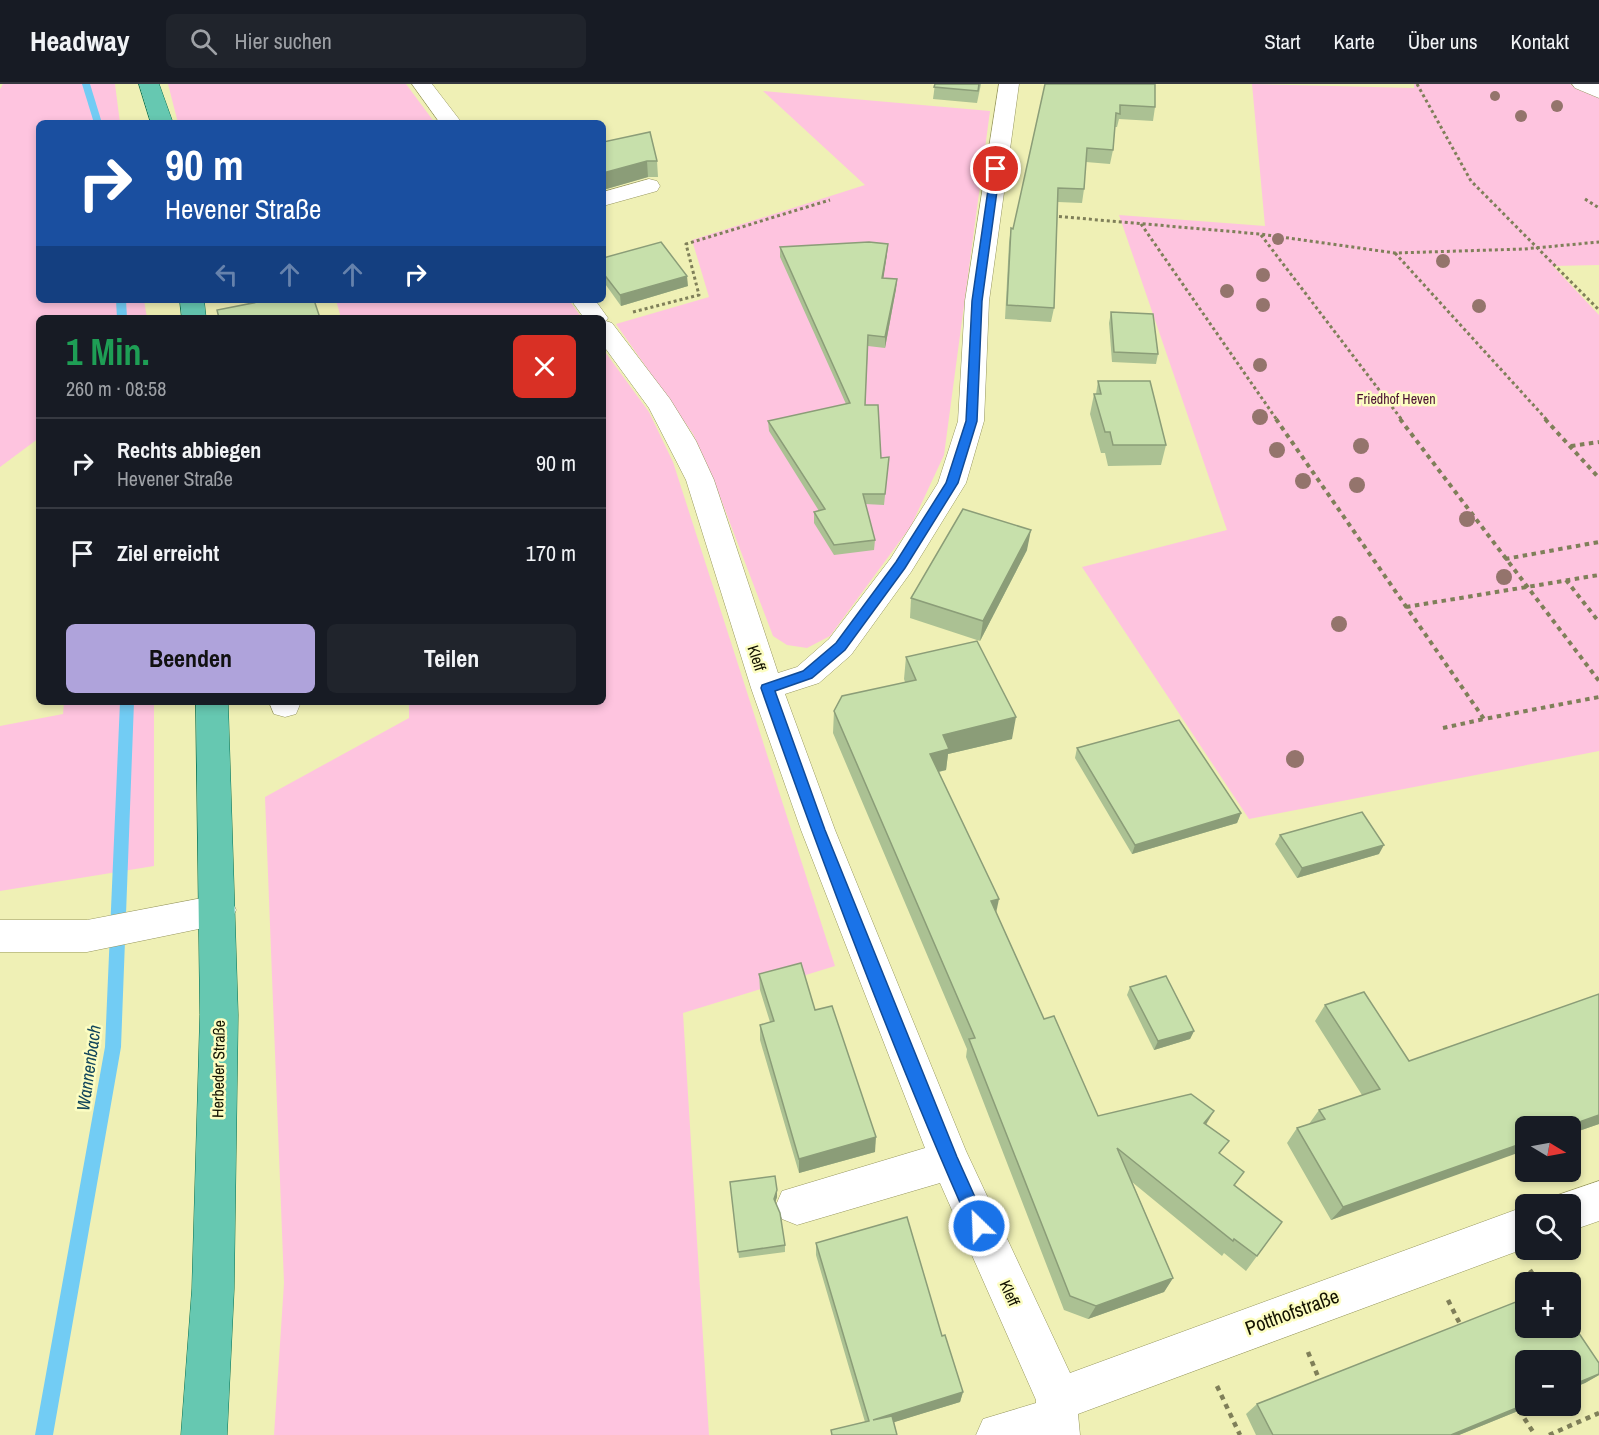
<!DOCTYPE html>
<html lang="de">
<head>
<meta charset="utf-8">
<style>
	:root { --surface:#171b24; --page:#20242c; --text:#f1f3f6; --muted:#9ea1a6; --line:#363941; --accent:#afa3db }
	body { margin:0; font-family:"Archivo Narrow",sans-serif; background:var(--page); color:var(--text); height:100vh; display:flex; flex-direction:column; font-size:22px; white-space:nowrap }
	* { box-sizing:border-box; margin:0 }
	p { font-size:20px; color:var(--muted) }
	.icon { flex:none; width:33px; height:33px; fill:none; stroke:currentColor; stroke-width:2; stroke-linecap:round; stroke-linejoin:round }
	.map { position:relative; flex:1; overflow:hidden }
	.panel { position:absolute; left:36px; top:231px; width:570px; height:390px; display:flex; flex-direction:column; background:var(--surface); border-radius:9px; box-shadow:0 3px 9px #0003 }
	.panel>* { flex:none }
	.guide { position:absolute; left:36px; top:36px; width:570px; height:183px; border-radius:9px; box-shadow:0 3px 9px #0003; background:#1a4fa0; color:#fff; overflow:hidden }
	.needle { width:39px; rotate:100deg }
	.buttons { position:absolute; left:1515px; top:1032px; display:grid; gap:12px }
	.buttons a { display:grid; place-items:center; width:66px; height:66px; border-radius:9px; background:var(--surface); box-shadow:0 3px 9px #0003; font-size:30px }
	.pin { position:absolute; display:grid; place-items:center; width:51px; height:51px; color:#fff; margin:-26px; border:3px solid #fff; border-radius:50%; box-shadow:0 2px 6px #0007 }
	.me { position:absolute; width:66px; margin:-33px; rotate:336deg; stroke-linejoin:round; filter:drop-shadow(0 0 4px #0008) }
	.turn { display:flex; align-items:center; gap:21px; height:126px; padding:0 30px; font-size:27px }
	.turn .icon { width:78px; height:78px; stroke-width:2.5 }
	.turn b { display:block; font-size:42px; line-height:51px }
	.lanes { display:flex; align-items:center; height:57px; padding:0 30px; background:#0003; justify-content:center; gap:30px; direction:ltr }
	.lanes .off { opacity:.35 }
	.round { display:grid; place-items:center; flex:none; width:63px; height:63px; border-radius:9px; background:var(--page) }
	.headline { display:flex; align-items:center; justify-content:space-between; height:102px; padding:0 30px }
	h1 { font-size:36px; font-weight:700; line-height:45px; color:#1e9e55 }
	.cta { display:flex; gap:12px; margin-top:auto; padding:12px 30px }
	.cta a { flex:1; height:69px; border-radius:9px; background:var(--accent); color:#111; font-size:24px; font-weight:700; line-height:69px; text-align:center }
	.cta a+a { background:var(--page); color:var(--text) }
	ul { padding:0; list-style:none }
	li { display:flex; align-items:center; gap:18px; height:90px; padding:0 30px; border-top:2px solid var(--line) }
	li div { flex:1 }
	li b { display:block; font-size:22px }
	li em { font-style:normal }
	header { display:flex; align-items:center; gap:36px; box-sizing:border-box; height:84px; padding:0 30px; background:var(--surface); border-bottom:2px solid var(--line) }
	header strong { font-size:28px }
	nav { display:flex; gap:33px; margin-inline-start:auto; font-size:21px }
	.search { width:420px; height:54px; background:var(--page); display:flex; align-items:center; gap:15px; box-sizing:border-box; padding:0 21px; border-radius:9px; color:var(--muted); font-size:22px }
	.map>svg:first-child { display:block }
	.green { fill:#fec4df }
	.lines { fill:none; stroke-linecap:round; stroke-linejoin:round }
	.stream { fill:#72ccf4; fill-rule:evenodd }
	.minor-casing { stroke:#97975f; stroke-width:1 }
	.major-casing { stroke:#077152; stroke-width:1 }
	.path-far2 { stroke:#7f7f59; stroke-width:3; stroke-dasharray:3 3; stroke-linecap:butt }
	.path-far1 { stroke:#7f7f59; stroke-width:4; stroke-dasharray:4.5 4.5; stroke-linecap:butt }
	.path { stroke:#7f7f59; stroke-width:4.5; stroke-dasharray:5 5; stroke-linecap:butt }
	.minor { fill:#fff; fill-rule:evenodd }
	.major { fill:#66c8b1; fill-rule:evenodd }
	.tree { fill:#94746c }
	.wall { fill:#abc193 }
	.shaded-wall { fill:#8b9d78 }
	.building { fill:#c7e0ab; stroke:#8b9d78; stroke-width:1.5 }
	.route { fill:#1a73e8; stroke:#114b97; stroke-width:1.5 }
	.labels { text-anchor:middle; stroke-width:5; stroke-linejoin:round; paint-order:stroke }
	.far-park-label { font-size:14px; fill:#490f31; stroke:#fcfdc2 }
	.street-label { font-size:16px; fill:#141301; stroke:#fcfdc2 }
	.water-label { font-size:18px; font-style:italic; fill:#12465b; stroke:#fcfdc2 }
	.near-street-label { font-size:20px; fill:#141301; stroke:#fcfdc2 }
</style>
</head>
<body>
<header>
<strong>Headway</strong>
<div class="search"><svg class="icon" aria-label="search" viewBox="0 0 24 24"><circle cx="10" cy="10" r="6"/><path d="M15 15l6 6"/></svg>Hier suchen</div>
<nav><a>Start</a><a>Karte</a><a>Über uns</a><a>Kontakt</a></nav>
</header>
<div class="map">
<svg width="1599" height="1351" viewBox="0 0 1599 1351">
	<rect width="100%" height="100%" fill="#eff0b5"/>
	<g class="green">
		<path d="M3,0H115L120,39H39V216H144L147,234H39V354L0,383V5Z"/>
		<path d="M168,0H406L435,39H178Z"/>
		<path d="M1252,0L1414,4V0H1570L1599,13V181L1553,182L1599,231V667L1249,735L1082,483L1227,446L1119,131L1265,142Z"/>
		<path d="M763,7L990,27L944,371L911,442L830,552L807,564L787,561L773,552L714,397L693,350L616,240L709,213L692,156L865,101Z"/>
		<path d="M336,216H569L582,234H341Z"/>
		<path d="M603,265L649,328L673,378L835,882L683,929L709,1351H274L284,1199L265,713L409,634V618H603Z"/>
		<path d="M64,618H154V782L0,807V642L63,630Z"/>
	</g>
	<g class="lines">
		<g class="stream">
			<path d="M82,0H90L102,39H94Z"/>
			<path d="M116,216H126L127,234H117Z"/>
			<path d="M120,618H134L121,963L53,1351H35L105,963Z"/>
		</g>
		<g class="minor-casing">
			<g id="minor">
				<path d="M412,0H432L462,39H440Z"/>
				<path d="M999,0H1019L989,217L984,337L966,399L911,488L851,571L819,599L785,610L835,746L966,1067L1070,1289L1526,1122V1164L1078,1330L1080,1351H976L983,1335L1036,1319V1316L940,1099L797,1141L782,1135L776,1121L782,1107L925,1064L801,746L751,604L686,396L649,324L603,261V234H584L571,216H595L608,234L606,237L612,239L670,315L696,357L714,396L778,589L797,583L829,555L891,474L938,399L958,337L965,217Z"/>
				<path d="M1572,0H1599V14L1575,4Z"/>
				<path d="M649,95L657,97L660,102L657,107L603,122V108Z"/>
				<path d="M269,618H301L296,630L285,633L274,630Z"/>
				<path d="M218,811L231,815L236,826L231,837L218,841L87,868H0V836H87Z"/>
				<path d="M1599,1097V1137L1570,1147V1120H1552L1555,1112Z"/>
			</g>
		</g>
		<g class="major-casing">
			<g id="major">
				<path d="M139,0H159L173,39H151Z"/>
				<path d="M180,216H204L206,234H182Z"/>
				<path d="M196,618H228L238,931L234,1205L227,1351H181L192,1205L200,931Z"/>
			</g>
		</g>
		<g class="path-far2">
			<path d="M1417,0L1471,97L1599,226"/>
			<path d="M1585,115L1599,124"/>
			<path d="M1053,132L1260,150L1395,169L1524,165L1599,158"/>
			<path d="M1141,140L1277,336"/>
			<path d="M1261,151L1402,336"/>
			<path d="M1395,169L1547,336"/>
			<path d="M633,228L699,211L686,160L830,116"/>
		</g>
		<g class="path-far1">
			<path d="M1276,335L1484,635L1599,613"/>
			<path d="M1400,335L1599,597"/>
			<path d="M1545,335L1599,394"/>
			<path d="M1571,362L1599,358"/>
			<path d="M1505,475L1599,458"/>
			<path d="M1566,496L1599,538"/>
			<path d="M1406,523L1599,491"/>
			<path d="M1443,644L1484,635"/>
		</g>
		<g class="path">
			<path d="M1530,1186L1538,1198"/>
			<path d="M1448,1216L1462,1244"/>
			<path d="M1308,1268L1321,1300"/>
			<path d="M1217,1302L1240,1351"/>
			<path d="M1519,1326L1535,1351"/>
			<path d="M1549,1351L1599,1329"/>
		</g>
		<use href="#minor" class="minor"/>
		<use href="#major" class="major"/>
	</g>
	<g class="tree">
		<circle cx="1495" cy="12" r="5"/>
		<circle cx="1557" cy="22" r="6"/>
		<circle cx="1521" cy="32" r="6"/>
		<circle cx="1278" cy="155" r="6"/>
		<circle cx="1443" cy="177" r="7"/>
		<circle cx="1263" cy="191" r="7"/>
		<circle cx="1227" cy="207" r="7"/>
		<circle cx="1263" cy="221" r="7"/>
		<circle cx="1479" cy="222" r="7"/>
		<circle cx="1260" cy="281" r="7"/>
		<circle cx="1260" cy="333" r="8"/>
		<circle cx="1361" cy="362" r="8"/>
		<circle cx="1277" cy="366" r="8"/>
		<circle cx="1303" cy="397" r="8"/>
		<circle cx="1357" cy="401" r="8"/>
		<circle cx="1467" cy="435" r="8"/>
		<circle cx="1504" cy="493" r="8"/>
		<circle cx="1339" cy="540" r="8"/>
		<circle cx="1295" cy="675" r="9"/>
	</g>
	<g class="wall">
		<path d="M935,0H981L977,19L933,15Z"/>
		<path d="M1045,0L1155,23L1153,37L1119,35L1117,43H1115L1113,66L1110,80L1086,78L1084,105L1082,119L1058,118L1054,224L1051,238L1005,235L1009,159L1011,144L1013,145Z"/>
		<path d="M603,58L657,77L658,93H648L603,106Z"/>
		<path d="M780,163L887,170L883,194L897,195L896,205L885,264L868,262L865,321L881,374L889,373L884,421L865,420L875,456L874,466L834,471L814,439V428L819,427L769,347L768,337L846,320L780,173Z"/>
		<path d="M603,174L688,202L621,222L603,197Z"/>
		<path d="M1111,228L1158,270L1156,280L1112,278L1109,239Z"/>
		<path d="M1098,297L1166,361L1161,381L1108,382L1105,369H1101L1090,330L1094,310H1096Z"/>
		<path d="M1027,466L980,557L910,534L911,514Z"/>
		<path d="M906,573L1012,655L948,670L946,686L939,688L996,828L1044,935L1098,1032L1206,1041L1221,1071L1244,1088L1235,1101L1257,1172L1246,1187L1224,1169L1222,1172L1132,1098L1173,1194L1164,1208L1088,1235L1064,1226L966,973L967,965L833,649L834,627L905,598L904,595Z"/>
		<path d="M1077,664L1241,729L1237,739L1132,770L1075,674Z"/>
		<path d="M1280,751L1379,770L1297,794L1275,760Z"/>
		<path d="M759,890L815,926L875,1068L799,1089L760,956V941L770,938L760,906Z"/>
		<path d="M1130,903L1194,947L1190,955L1154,966L1127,911Z"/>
		<path d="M1599,910V1040L1570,1050V1042L1331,1136L1287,1059L1297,1044L1309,1040L1319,1026L1362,1011L1315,937L1325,921L1409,977Z"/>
		<path d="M730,1098L777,1113L775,1118L785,1161V1168L739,1174Z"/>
		<path d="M816,1159L942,1252L963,1308L960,1318L894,1338L897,1351H831V1346L865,1338L816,1171Z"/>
		<path d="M1526,1214V1244H1570V1236L1599,1279V1291L1585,1299L1570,1305V1276H1526V1322H1530L1459,1351H1256L1246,1330L1257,1320Z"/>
	</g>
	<g class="shaded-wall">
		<path d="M647,77L648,93L603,106V89Z"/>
		<path d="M888,160L887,170L882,204V194Z"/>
		<path d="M687,192L688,202L621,222L620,211Z"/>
		<path d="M897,195L896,205L885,264V253Z"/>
		<path d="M1031,446L1027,466L980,557L983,537Z"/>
		<path d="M1016,633L1012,655L948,670L946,686L928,690L930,670L943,651Z"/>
		<path d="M1241,729L1237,739L1132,770L1135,761Z"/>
		<path d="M1384,761L1379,770L1297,794L1302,784Z"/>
		<path d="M999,815L995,834L991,817Z"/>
		<path d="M1194,947L1190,955L1154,966L1158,957Z"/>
		<path d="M1214,1027L1204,1044V1039Z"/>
		<path d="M1599,1031V1040L1570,1050V1042H1568Z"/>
		<path d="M876,1053L875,1068L799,1089V1075Z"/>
		<path d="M1526,1058V1066L1331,1136L1343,1123Z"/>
		<path d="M777,1106V1113L774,1122V1115Z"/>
		<path d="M1173,1194L1164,1208L1088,1235L1096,1222Z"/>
		<path d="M1599,1290V1291L1585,1299L1570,1305V1302Z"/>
		<path d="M963,1308L960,1318L872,1345L873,1336Z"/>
		<path d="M1526,1320V1322H1530L1459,1351H1451Z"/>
	</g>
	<g class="building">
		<path d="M935,0H979L978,7L934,3Z"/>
		<path d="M1045,0H1155V23L1120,21V30L1116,29L1113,66L1087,64L1084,105L1058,104L1054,224L1007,221L1011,144L1013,145Z"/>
		<path d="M650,48L657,77H647L603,89V58Z"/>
		<path d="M661,158L687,192L620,211L603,189V174Z"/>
		<path d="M869,158L888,160L882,194L897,195L885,253L868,251L865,321H878L881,374L889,373L885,410H863L875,456L834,461L814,428L825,425L768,337L850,319L780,163Z"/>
		<path d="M263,216H314L320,234H219L217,226L263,217Z"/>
		<path d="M1111,228L1153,230L1158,270L1114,268Z"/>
		<path d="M1098,297H1150L1166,361H1113L1110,348H1105L1094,310H1101Z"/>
		<path d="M963,425L1031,446L983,537L911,514Z"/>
		<path d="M977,557L1016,633L943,651L949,665L930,670L999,815L991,817L1044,935L1054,932L1098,1032L1191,1010L1214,1027L1204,1039L1229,1057L1219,1069L1244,1088L1234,1101L1282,1138L1257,1172L1234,1155L1233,1157L1117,1064L1173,1194L1096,1222L1070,1212L969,955L975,954L834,627L842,612L916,596L906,573Z"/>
		<path d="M1179,636L1241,729L1135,761L1077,664Z"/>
		<path d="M1362,728L1384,761L1302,784L1280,751Z"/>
		<path d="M801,879L815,926L832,922L876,1053L799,1075L760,941L774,937L759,890Z"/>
		<path d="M1166,892L1194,947L1158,957L1130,903Z"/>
		<path d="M1364,908L1409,977L1599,910V1031L1568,1042H1526V1058L1343,1123L1297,1044L1325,1035L1319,1026L1380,1005L1325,921Z"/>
		<path d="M775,1092L777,1106L774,1115L780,1129L785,1161L738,1168L730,1098Z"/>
		<path d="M907,1133L942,1252L945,1251L963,1308L873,1336L892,1332L897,1351H832L831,1346L869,1337L816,1159Z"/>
		<path d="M1526,1214V1244H1570V1236L1599,1279V1290L1570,1302V1276H1526V1320L1451,1351H1273L1257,1320Z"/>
	</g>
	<path class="route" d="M996,82L1000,85L982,217L977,337L958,399L905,484L845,566L812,594L775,607L825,746L957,1073L988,1142L985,1148L979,1150L973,1148C894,971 825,787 761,604L762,601L803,587L836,559L896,478L946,399L966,337L972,217L991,85Z"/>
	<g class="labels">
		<g class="far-park-label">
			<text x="1396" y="320">Friedhof Heven</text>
		</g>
		<g class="street-label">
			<text transform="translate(757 574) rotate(72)" y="6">Kleff</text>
			<text transform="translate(218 985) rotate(-89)" y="6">Herbeder Straße</text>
			<text transform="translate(1010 1209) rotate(66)" y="6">Kleff</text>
		</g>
		<g class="water-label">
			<text transform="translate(89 984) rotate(-82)" y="6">Wannenbach</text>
		</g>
		<g class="near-street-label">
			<text transform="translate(1292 1228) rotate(-20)" y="7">Potthofstraße</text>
		</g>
	</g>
</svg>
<div class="buttons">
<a><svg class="needle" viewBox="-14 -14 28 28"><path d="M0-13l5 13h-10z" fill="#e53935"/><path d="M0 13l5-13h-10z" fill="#9ea1a6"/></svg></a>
<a><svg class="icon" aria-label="search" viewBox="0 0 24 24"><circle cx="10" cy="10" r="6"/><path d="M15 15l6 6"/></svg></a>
<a>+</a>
<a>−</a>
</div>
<div class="pin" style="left:996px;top:85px;background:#d93025"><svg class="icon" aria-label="arrive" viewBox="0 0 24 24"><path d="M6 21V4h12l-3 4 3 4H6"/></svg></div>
<svg class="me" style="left:979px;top:1142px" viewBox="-20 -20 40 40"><circle r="17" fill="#1a73e8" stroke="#fff" stroke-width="3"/><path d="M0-11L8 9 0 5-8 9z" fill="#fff"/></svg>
<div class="guide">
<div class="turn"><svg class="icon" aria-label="right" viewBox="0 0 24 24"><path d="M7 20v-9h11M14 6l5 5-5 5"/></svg><div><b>90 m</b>Hevener Straße</div></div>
<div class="lanes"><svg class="icon off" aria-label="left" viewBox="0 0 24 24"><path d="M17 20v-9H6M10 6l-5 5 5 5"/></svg><svg class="icon off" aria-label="ahead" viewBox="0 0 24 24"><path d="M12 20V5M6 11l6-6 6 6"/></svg><svg class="icon off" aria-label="ahead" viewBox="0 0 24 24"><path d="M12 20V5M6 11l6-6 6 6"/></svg><svg class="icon" aria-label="right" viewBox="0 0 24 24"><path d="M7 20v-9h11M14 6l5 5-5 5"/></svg></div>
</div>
<section class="panel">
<div class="headline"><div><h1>1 Min.</h1><p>260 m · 08:58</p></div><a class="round" style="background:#d93025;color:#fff"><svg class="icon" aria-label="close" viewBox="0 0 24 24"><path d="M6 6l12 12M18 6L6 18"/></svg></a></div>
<ul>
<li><svg class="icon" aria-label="right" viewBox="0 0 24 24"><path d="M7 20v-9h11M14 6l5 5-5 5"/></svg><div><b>Rechts abbiegen</b><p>Hevener Straße</p></div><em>90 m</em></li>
<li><svg class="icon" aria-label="arrive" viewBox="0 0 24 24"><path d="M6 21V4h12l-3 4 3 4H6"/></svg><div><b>Ziel erreicht</b></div><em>170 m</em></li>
</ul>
<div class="cta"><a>Beenden</a><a>Teilen</a></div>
</section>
</div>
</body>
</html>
